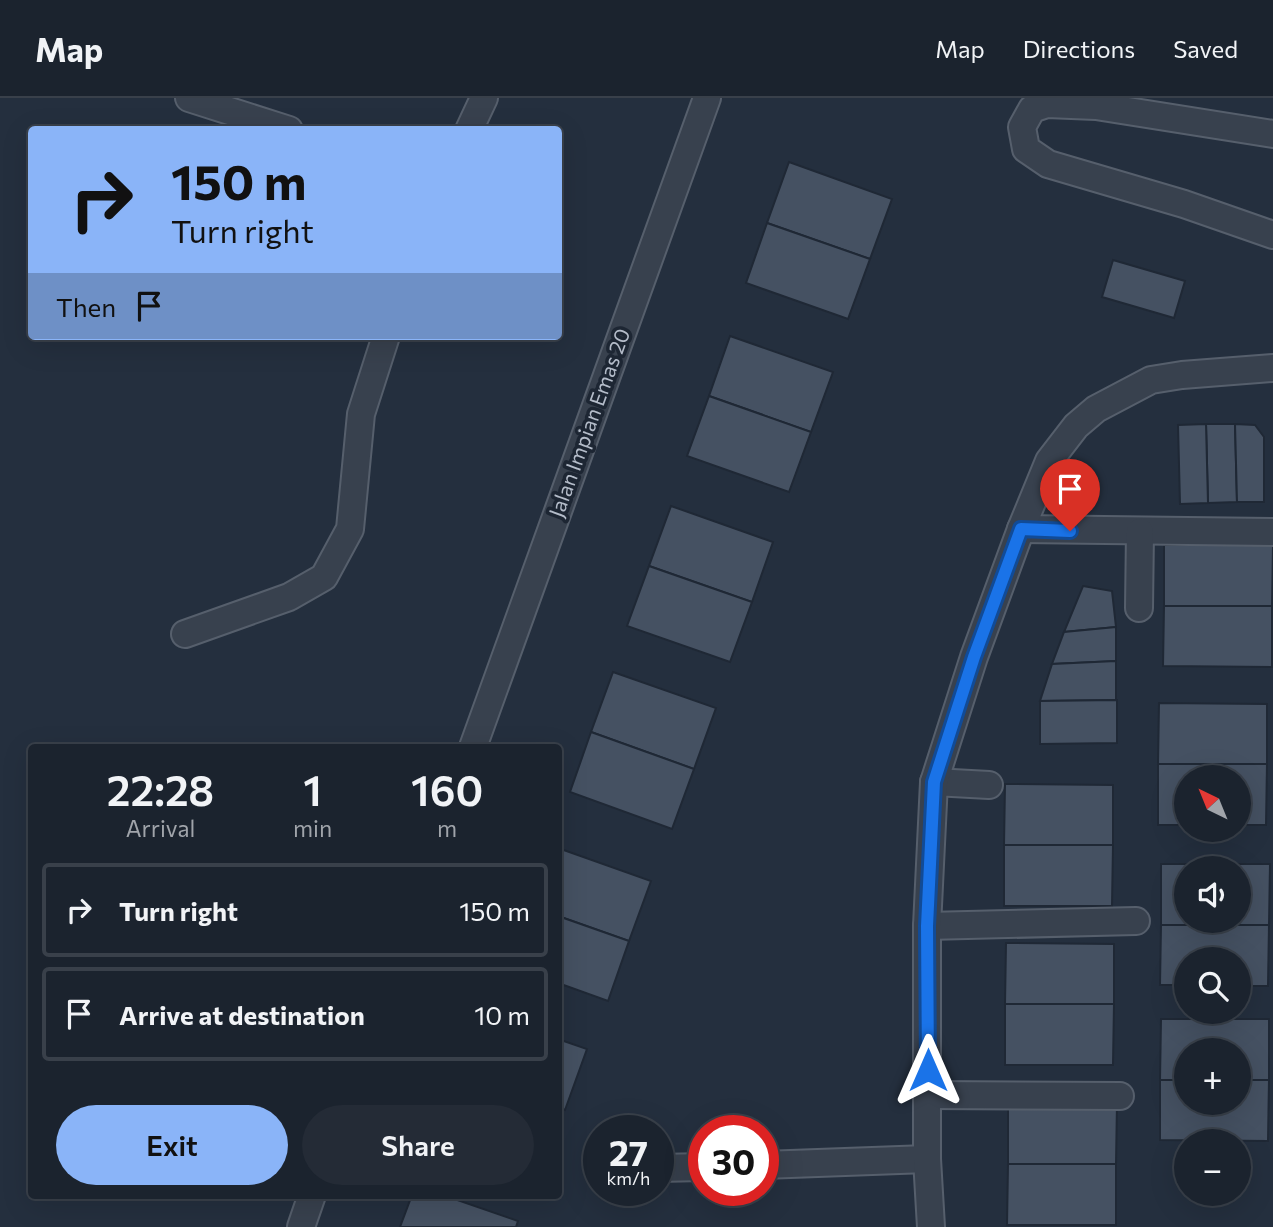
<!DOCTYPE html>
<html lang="en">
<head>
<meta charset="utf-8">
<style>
	:root { --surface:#1b232e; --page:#242b36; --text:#f1f3f6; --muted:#a0a4aa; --line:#39404a; --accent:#8ab4f8 }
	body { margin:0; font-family:Commissioner,sans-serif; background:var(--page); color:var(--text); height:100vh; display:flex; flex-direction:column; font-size:26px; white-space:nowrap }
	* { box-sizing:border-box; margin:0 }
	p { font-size:23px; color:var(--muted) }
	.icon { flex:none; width:38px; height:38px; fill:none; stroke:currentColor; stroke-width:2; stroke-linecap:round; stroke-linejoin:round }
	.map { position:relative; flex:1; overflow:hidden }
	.details { position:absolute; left:28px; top:646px; width:534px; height:455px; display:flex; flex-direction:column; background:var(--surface); border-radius:7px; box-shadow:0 7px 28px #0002,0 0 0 2px var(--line) }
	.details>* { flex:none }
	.banner { position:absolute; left:28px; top:28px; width:534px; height:214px; border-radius:7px; box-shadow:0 7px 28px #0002,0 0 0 2px var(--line); background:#8ab4f8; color:#111; overflow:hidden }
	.needle { width:46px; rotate:317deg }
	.buttons { position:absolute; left:1174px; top:667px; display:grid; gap:14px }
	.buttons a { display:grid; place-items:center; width:77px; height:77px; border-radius:50%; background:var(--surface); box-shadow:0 7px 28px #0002,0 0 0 2px var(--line); font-size:35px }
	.speed { position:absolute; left:583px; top:1017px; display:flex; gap:14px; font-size:35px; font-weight:700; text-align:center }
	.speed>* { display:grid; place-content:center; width:91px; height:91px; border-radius:50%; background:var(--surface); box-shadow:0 7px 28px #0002,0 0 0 2px var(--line); line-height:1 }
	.speed small { font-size:18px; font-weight:400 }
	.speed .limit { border:10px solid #d22; background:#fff; color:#111 }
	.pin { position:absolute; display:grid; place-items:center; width:60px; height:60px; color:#fff; margin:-72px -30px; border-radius:50% 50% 50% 0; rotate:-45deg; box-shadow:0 0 7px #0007 }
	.pin .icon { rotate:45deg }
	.me { position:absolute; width:77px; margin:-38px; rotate:0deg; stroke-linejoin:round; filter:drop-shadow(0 0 5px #0008) }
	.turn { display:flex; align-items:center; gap:24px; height:147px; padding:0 28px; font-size:32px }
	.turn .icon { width:91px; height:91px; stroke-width:2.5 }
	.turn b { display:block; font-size:49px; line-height:60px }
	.then { display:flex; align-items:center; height:66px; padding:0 28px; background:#0003; gap:14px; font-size:26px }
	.eta { display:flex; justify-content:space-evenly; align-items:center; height:119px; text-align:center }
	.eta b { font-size:42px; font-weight:600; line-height:49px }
	.button { display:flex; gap:14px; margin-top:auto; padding:14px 28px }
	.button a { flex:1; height:80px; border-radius:42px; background:var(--accent); color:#111; font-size:28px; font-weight:600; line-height:80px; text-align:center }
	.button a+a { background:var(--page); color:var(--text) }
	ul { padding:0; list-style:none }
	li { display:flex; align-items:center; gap:21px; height:94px; margin:0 14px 10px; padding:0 14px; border:4px solid var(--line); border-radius:7px }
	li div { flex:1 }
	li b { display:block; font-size:26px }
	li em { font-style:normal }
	header { display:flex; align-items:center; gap:42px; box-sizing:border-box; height:98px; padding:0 35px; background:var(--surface); border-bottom:2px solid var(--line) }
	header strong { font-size:33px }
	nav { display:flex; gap:38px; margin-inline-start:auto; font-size:24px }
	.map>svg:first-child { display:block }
	.building { fill:#455162; stroke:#1f2835; stroke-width:2; fill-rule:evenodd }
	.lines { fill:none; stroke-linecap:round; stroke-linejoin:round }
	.minor-casing { stroke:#565f6c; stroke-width:30 }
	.minor { stroke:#38414e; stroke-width:26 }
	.route-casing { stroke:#114b97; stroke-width:18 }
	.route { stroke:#1a73e8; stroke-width:12 }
	.labels { text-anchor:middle; stroke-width:7; stroke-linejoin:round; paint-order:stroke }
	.street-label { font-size:21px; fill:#b4bcc9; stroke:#1d2633 }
</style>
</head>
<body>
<header>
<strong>Map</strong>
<nav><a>Map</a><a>Directions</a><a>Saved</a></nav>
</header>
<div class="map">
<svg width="1273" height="1129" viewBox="0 0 1273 1129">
	<rect width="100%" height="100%" fill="#242f3e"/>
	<g class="building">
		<path d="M789,64L892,101L870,161L767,125Z"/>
		<path d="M767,125L870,161L848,221L746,185Z"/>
		<path d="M1113,162L1185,183L1174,220L1102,199Z"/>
		<path d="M730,238L833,274L811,334L709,298Z"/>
		<path d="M709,298L811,334L789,394L687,358Z"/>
		<path d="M1206,326H1235L1237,404L1208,405Z"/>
		<path d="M1206,326L1208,405L1180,406L1178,327Z"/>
		<path d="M1235,326L1255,327L1264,339V404H1237Z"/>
		<path d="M671,408L773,444L752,504L649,468Z"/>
		<path d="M1164,447H1273L1272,508H1164Z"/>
		<path d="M649,468L752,504L730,564L627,528Z"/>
		<path d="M1083,488L1112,493L1116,529L1064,534Z"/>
		<path d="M1164,508H1272V569L1163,568Z"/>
		<path d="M1116,529V563L1052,566L1064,534Z"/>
		<path d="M1116,563V602L1040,603L1052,566Z"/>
		<path d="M613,574L716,610L694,671L591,634Z"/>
		<path d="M1117,602V645L1040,646V603Z"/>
		<path d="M1159,605L1267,606V666H1158Z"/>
		<path d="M591,634L694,671L672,731L570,694Z"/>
		<path d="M1158,666H1267L1266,727H1239V679H1186V727H1158Z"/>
		<path d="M1005,686L1113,687V747H1004Z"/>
		<path d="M1004,747H1113L1112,808H1004Z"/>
		<path d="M558,750L651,783L629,843L558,818Z"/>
		<path d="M1161,766H1270L1269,827H1161ZM1186,770H1239V822H1186Z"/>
		<path d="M558,818L629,843L608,903L558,885Z"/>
		<path d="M1161,827H1269L1268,888H1239V861H1186V887H1160Z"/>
		<path d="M1006,845L1114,846V906H1005Z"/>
		<path d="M1005,906H1114L1113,967H1005Z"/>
		<path d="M1161,921H1269V982H1239V952H1186V982H1160Z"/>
		<path d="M558,941L587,951L565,1012L558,1009Z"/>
		<path d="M1160,982H1186V1004H1239V982H1269L1268,1043L1160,1042Z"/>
		<path d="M1008,1005H1117L1116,1066H1008Z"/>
		<path d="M1008,1066H1116V1127H1007Z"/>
		<path d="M412,1097H443L518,1123L516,1129H400Z"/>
	</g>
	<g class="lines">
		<g class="minor-casing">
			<g id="minor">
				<path d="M189,0L289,32"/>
				<path d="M469,32L484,0"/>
				<path d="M1273,36L1096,8L1047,6L1032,11L1022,29L1026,51L1048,66L1184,106L1273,137"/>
				<path d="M1021,431L1273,434"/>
				<path d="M1139,510L1140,434"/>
				<path d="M185,536L289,499L324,479L350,431L361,316L386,238"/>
				<path d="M473,649L707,0"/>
				<path d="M934,684L989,687"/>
				<path d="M927,828L1136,823"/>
				<path d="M928,997L1120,998"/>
				<path d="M763,1067L927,1061"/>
				<path d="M658,1070L704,1069"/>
				<path d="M301,1129L312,1097"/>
				<path d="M931,1129L927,1061V828L934,684L974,559L1021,431L1049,363L1076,328L1096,311L1151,282L1182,277L1273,270"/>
			</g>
		</g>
		<use href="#minor" class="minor"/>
	</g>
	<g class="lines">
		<g class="route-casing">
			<path id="route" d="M928,972L927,828L934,684L974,559L1021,431L1070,433"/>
		</g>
		<use href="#route" class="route"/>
	</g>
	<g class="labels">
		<g class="street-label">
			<text transform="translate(590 325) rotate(-70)" y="7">Jalan Impian Emas 20</text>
		</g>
	</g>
</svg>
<div class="buttons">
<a><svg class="needle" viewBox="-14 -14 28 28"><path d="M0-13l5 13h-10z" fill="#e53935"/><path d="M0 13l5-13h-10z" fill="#a0a4aa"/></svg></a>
<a><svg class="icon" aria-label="sound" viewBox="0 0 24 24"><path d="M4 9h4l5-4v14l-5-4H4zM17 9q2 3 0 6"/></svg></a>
<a><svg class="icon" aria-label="search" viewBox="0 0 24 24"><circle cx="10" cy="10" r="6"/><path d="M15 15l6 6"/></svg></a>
<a>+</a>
<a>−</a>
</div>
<div class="speed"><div>27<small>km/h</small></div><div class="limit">30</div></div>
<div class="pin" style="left:1070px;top:433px;background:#d93025"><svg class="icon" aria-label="arrive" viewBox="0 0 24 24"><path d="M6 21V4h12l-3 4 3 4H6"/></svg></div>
<svg class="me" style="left:928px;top:972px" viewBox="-20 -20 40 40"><path d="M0-17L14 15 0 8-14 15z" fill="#1a73e8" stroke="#fff" stroke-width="4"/></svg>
<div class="banner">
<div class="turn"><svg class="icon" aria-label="right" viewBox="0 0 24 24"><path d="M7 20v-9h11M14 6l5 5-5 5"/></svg><div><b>150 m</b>Turn right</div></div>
<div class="then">Then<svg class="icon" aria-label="arrive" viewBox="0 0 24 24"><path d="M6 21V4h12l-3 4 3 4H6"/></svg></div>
</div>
<section class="details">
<div class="eta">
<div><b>22:28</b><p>Arrival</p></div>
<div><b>1</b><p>min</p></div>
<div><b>160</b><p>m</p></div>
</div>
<ul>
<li><svg class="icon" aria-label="right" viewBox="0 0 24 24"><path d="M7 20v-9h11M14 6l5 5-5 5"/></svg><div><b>Turn right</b></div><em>150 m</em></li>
<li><svg class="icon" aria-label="arrive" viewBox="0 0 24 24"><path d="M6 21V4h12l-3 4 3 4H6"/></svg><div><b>Arrive at destination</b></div><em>10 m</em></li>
</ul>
<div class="button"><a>Exit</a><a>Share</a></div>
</section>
</div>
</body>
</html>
